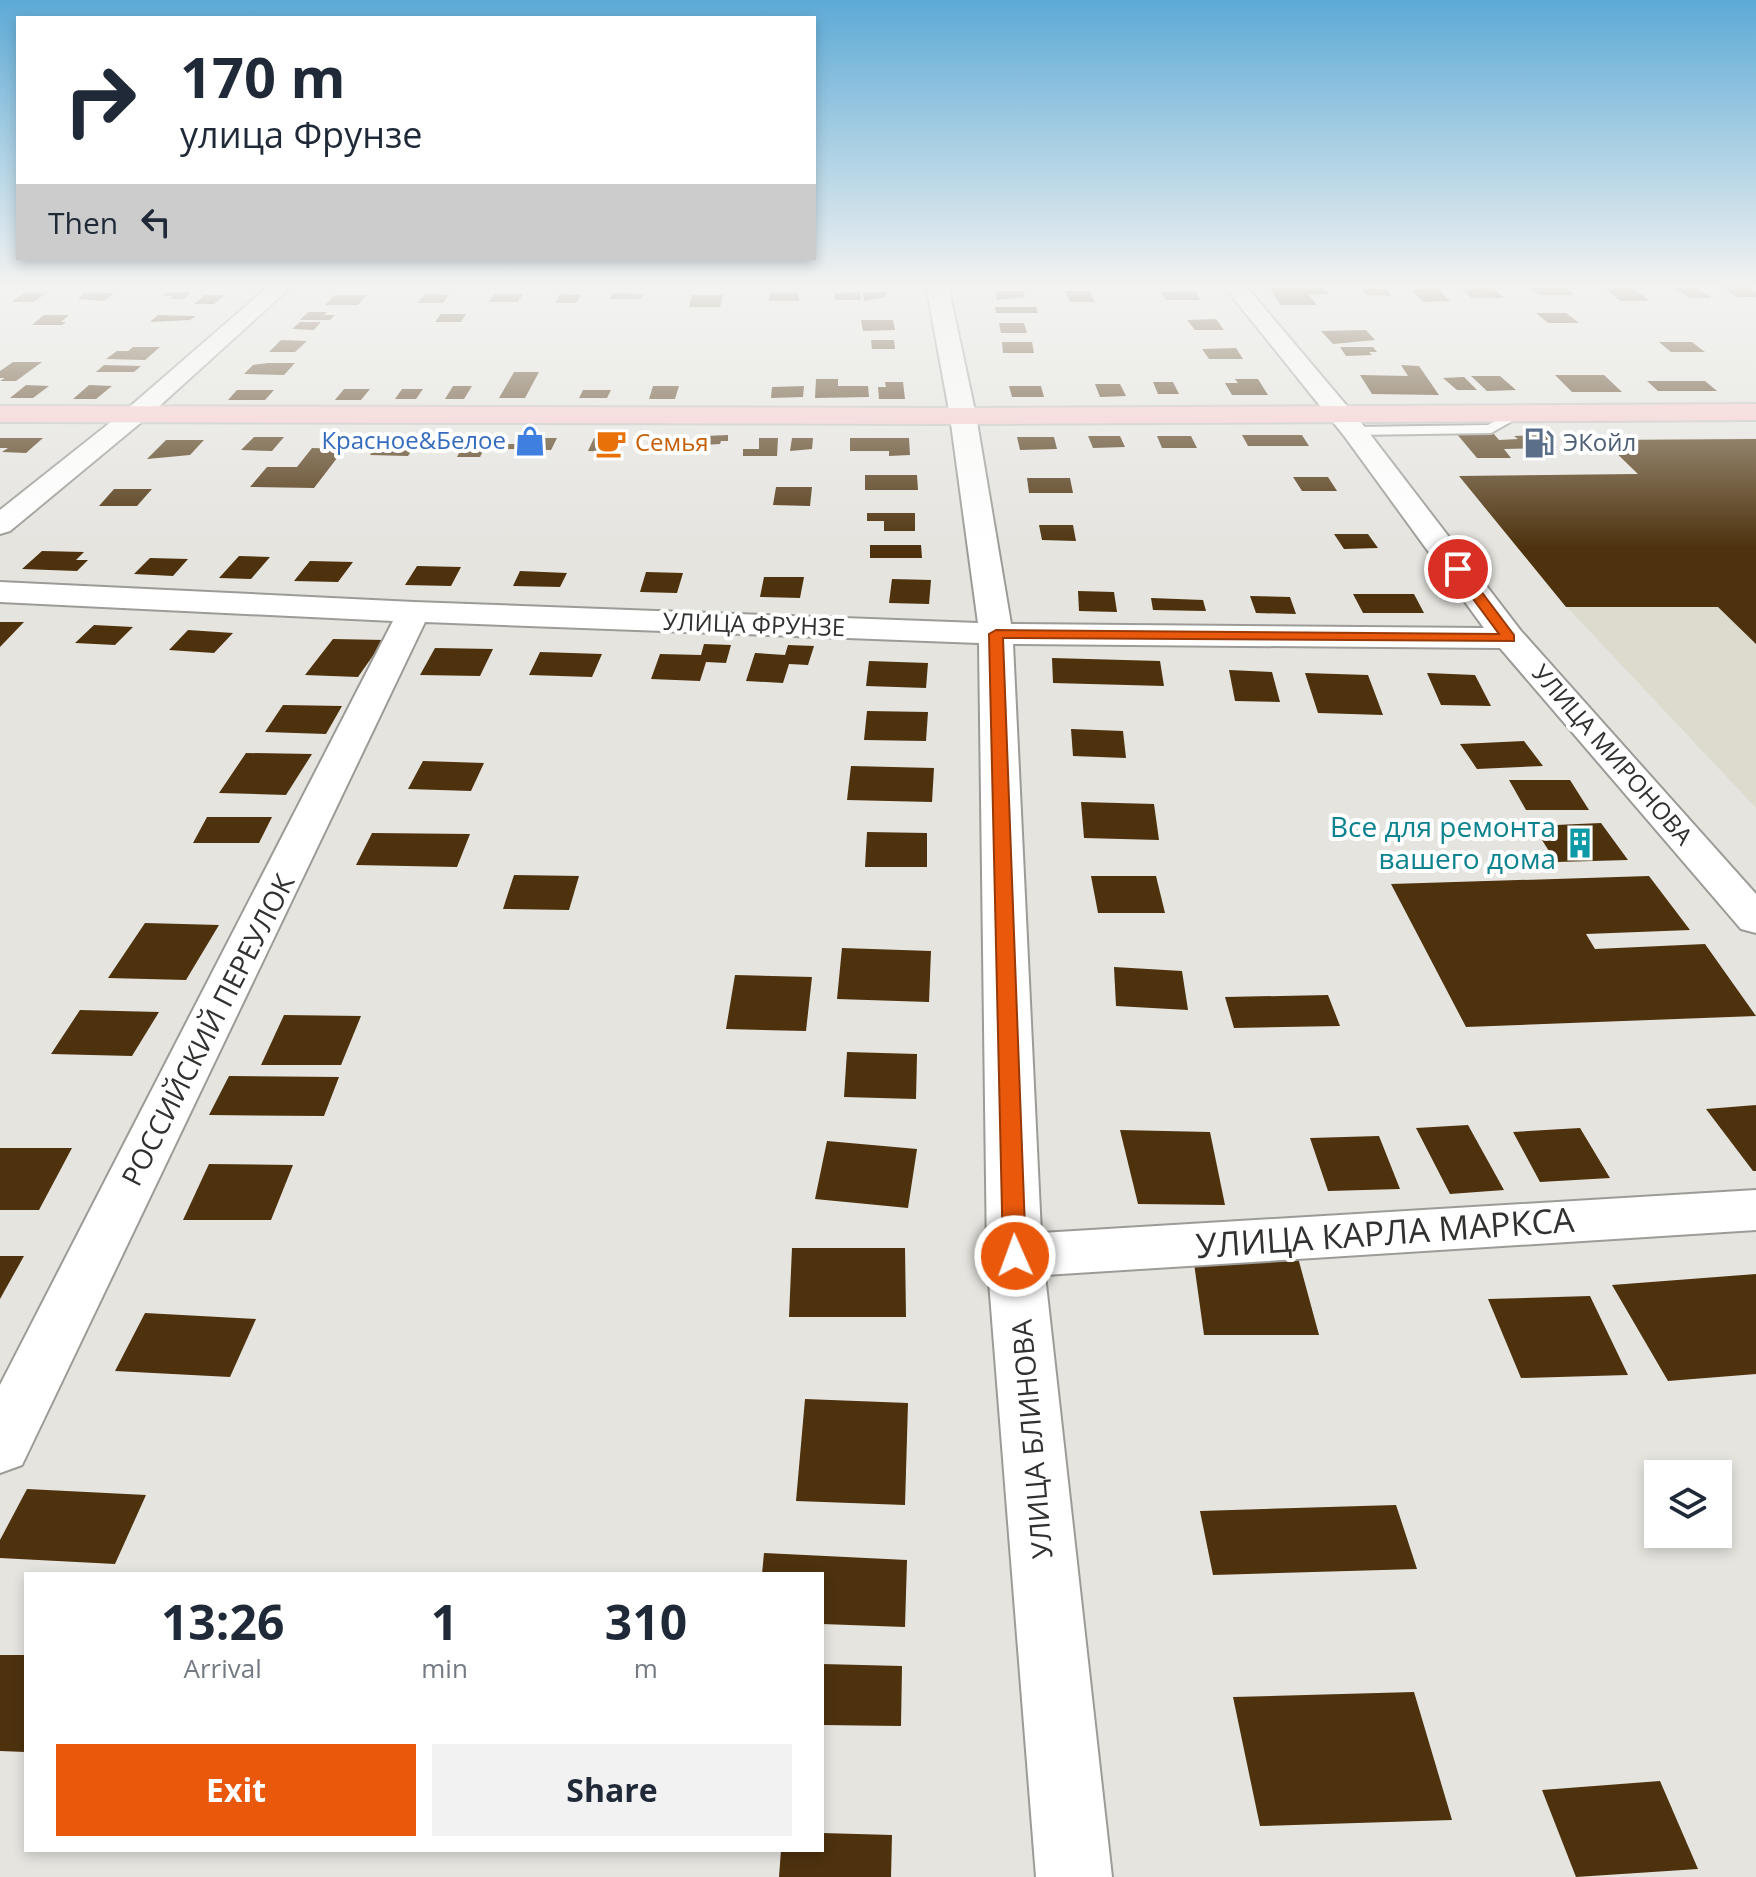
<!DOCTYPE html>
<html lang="en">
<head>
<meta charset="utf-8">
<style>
	:root { --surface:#fff; --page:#f2f2f3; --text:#1f2937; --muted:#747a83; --accent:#ea580c }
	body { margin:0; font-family:"Open Sans",sans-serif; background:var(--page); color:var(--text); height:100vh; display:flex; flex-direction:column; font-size:30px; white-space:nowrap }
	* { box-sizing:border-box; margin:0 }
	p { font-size:26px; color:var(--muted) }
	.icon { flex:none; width:44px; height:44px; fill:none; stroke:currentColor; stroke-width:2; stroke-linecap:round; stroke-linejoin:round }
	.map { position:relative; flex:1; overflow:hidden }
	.drawer { position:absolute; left:24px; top:1572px; width:800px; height:280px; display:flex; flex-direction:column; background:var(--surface); border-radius:0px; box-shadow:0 4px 12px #0003 }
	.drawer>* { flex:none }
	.hud { position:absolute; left:16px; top:16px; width:800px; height:244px; border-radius:0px; box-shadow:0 4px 12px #0003; background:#fff; color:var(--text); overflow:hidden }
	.controls { position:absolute; left:1644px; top:1460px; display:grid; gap:16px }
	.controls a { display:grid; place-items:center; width:88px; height:88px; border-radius:0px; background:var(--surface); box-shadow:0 4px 12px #0003; font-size:40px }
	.pin { position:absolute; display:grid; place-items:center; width:68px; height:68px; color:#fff; margin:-34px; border:4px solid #fff; border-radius:50%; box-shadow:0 2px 8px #0007 }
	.me { position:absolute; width:88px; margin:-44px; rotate:358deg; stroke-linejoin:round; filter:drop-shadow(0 0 6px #0008) }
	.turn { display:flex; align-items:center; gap:28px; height:168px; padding:0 32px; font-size:36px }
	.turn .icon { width:104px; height:104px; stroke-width:2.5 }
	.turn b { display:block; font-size:56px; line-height:68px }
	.then { display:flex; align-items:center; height:76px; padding:0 32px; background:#0003; gap:16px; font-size:30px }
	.eta { display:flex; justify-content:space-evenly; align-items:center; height:136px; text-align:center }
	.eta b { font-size:48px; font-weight:700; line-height:56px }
	.action { display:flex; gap:16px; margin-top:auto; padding:16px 32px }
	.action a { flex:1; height:92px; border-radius:0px; background:var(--accent); color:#fff; font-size:32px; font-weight:700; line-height:92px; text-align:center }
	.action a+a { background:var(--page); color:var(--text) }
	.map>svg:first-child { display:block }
	.built { fill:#dddace }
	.building { fill:#4d320d }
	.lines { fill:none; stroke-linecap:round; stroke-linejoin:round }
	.lane-casing { stroke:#9c9b97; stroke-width:4 }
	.street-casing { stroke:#9c9b97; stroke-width:4 }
	.secondary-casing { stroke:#9c9b97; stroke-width:4 }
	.primary-casing { stroke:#c2c1c1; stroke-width:4 }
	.lane { fill:#fff; fill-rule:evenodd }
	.street { fill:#fff; fill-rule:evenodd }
	.secondary { fill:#fff; fill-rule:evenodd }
	.primary { fill:#fbcbcd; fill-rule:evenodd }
	.route { fill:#ea580c; stroke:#983908; stroke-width:2 }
	.labels { text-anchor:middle; stroke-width:8; stroke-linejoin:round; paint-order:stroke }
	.far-shop-label { font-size:24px; fill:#366cbe; stroke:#fff; text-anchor:end }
	.far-food-label { font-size:24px; fill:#c56008; stroke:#fff; text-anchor:start }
	.far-service-label { font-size:24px; fill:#4e5e75; stroke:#fff; text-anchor:start }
	.far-street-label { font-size:24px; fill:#32312f; stroke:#fff }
	.culture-label { font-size:28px; fill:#0d838f; stroke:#fff; text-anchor:end }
	.street-label { font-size:28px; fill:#32312f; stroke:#fff }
	.near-street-label { font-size:34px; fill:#32312f; stroke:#fff }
</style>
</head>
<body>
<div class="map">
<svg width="1756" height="1877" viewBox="0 0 1756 1877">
	<rect width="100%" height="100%" fill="#e5e4df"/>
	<path class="built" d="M1756,438V808L1567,607L1459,476L1637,474L1603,440Z"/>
	<g class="building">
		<path d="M1722,287H1749L1756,291V297H1737Z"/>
		<path d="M1269,288H1323L1329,294L1309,295L1317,305H1281Z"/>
		<path d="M1493,288L1504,298H1472L1461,289Z"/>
		<path d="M1531,288H1566L1574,295H1539Z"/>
		<path d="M1604,288H1632L1650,301H1621Z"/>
		<path d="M1674,288H1697L1712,298H1690Z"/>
		<path d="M1362,289H1386L1391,296L1367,295Z"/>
		<path d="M1411,289H1438L1450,301L1423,302Z"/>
		<path d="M995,291H1024L1025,297L997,300Z"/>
		<path d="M1065,291H1089L1095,302H1070Z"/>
		<path d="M1195,291L1200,300H1166L1161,292Z"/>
		<path d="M167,292H191L184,299H170L173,296H163Z"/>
		<path d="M860,292L861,300H835V293Z"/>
		<path d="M863,292H886V297L864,301Z"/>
		<path d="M24,293H46L34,302H11Z"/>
		<path d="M84,293H114L104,301L78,299Z"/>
		<path d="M613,293L644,294L641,299H610Z"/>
		<rect x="769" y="293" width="30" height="8"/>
		<path d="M425,294L449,295L443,303H418Z"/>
		<path d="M494,294H523L518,302H489Z"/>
		<path d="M560,294L581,295L576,303H555Z"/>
		<path d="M205,295H225L214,304H194Z"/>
		<path d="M335,295H367L358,305H325Z"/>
		<path d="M692,295H723L720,307H689Z"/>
		<path d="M995,307H1036L1038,313H996Z"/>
		<path d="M308,312H327L324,315H335L330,320H300Z"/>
		<path d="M1536,313H1566L1579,323H1548Z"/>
		<path d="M441,314H466L461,322H435Z"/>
		<path d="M44,315H69L61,322H66L62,325H32Z"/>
		<path d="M158,315L196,316L190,320L150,322Z"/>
		<path d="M1216,319L1224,330H1195L1187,320Z"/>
		<path d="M861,320H893L895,330L863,331Z"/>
		<path d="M300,322H321L314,330L292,329Z"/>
		<path d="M999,323H1024L1027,333H1001Z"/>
		<path d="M1366,330L1375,340L1333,344L1321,331Z"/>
		<path d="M281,340L307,341L295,352H269Z"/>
		<path d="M871,340H894L895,349H872Z"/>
		<path d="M1002,342H1032L1034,353H1003Z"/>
		<path d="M1659,342H1692L1705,352H1671Z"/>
		<path d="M133,347H160L145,360L106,359L117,351H128Z"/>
		<path d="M1340,347H1373L1377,352H1369L1372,355L1346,356Z"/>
		<path d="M1236,348L1243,359H1209L1202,349Z"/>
		<path d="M13,362H42L16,381H0L5,378H0V371Z"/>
		<path d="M268,363H295L284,375L244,374L253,365Z"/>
		<path d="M104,365L141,366L134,372H96Z"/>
		<path d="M1401,365L1419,366L1439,395L1372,394L1360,375L1408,376Z"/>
		<path d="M514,372H539L525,398H499Z"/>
		<path d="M1555,375H1604L1622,392H1572Z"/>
		<path d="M1471,376H1500L1516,390L1487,391Z"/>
		<path d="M1464,377L1477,390H1457L1443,378Z"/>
		<path d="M816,379H838V386H868L869,397L815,398Z"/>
		<path d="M1235,379H1258L1268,395H1232L1225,383H1238Z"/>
		<path d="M1647,381H1705L1717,391H1658Z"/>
		<path d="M885,382H903L905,399H879L878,387H886Z"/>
		<path d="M1153,382H1173L1179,394H1158Z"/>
		<path d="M1095,384H1120L1126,396L1100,397Z"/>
		<path d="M26,385L49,386L33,398H10Z"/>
		<path d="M89,385L112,386L96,399H73Z"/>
		<path d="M453,386H472L464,399H445Z"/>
		<path d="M653,386H679L675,399H649Z"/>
		<path d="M804,386L803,397L771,398L772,387Z"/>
		<path d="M1009,386H1041L1044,397H1012Z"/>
		<path d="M344,389H370L361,400H335Z"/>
		<path d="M402,389H423L416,399H395Z"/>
		<path d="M237,390H274L265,400H228Z"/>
		<path d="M583,390H611L607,398H579Z"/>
		<path d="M1456,433H1493L1499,440L1518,439L1514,436L1545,435L1557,448L1504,449L1511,458H1477Z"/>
		<path d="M728,435V441H721L720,444L704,445L705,436Z"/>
		<path d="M1242,435H1302L1309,446H1248Z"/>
		<path d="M1088,436H1120L1125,447L1093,448Z"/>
		<path d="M1157,436H1191L1197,448H1162Z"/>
		<path d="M254,437H284L272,451L241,450Z"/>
		<path d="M649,437H681L678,450H646Z"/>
		<path d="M1017,437H1054L1057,449L1020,450Z"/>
		<path d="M0,438H43L26,453L2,452L8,448H0Z"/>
		<path d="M520,438H557L551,450L503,449L506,444H517Z"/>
		<path d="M594,438H622L617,452L588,451Z"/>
		<path d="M759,438H778L777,456H743V449H759Z"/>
		<path d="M792,438H813L812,449L790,451Z"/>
		<path d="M850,438H909L910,455L889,456V451H850Z"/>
		<path d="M466,439H489L480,457H457Z"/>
		<path d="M1756,439V644L1718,607H1566L1459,476L1638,474L1603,440Z"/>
		<path d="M166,440H204L190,455L147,459Z"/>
		<path d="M380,441H418L408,456L370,455Z"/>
		<path d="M312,448L344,449L314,488L250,487L267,467H297Z"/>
		<path d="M865,475H917L918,490H865Z"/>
		<path d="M1293,477H1328L1337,491H1302Z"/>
		<path d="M1027,478H1070L1073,493H1029Z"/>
		<path d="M776,487H812L810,506L773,505Z"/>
		<path d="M114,489H152L137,506H99Z"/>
		<path d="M867,513H915V531H884V521H867Z"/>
		<path d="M1039,525H1073L1076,541L1042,540Z"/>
		<path d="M1334,534H1368L1378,548L1344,549Z"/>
		<path d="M870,545H921L922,558H870Z"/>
		<path d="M42,551L84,552L76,560H88L77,571L22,569Z"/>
		<path d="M239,556L270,557L251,579L219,578Z"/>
		<path d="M150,558L188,559L173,576L134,574Z"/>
		<path d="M310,561L353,562L338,582L294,581Z"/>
		<path d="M417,566L461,567L451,586L405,585Z"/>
		<path d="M520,571L567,573L560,587L513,586Z"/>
		<path d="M646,572L683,573L677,593L640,592Z"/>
		<path d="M764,577H804L800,598L760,597Z"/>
		<path d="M892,579L931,580L929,604L889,603Z"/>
		<path d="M1078,591L1114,592L1117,612L1079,611Z"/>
		<path d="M1353,594H1414L1424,613H1363Z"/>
		<path d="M1250,596L1290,597L1296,614L1256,613Z"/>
		<path d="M1151,598L1203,600L1206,611L1153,610Z"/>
		<path d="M0,622H24L0,647Z"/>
		<path d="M94,625L133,627L115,645L75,643Z"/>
		<path d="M188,630L233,633L214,653L169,650Z"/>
		<path d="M333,639L384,640L358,677L305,675Z"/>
		<path d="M704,644L731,645L726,663L706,662L700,681L651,679L660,654L701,655Z"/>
		<path d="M788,645L814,646L808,665L789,664L783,683L746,681L755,653L785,655Z"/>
		<path d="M435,648L493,649L480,676L420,675Z"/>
		<path d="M540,652L602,654L592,677L529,675Z"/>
		<path d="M1052,658L1160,661L1164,686L1053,683Z"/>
		<path d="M869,661L928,663L926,688L866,686Z"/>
		<path d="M1229,670L1272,672L1280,702L1235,701Z"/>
		<path d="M1305,673L1368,675L1383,715L1318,713Z"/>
		<path d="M1427,673L1475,675L1491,706L1441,705Z"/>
		<path d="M283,705L342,706L326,734L265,732Z"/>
		<path d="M867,711L928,712L926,741L864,740Z"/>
		<path d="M1071,729L1123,731L1126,758L1073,756Z"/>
		<path d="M1524,741L1543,766L1477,769L1460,744Z"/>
		<path d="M246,753L312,754L286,795L219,793Z"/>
		<path d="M423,761L484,763L471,791L408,789Z"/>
		<path d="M851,766L934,768L932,802L847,800Z"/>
		<path d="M1509,780H1570L1589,810H1526Z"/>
		<path d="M1081,802L1154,804L1159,840L1084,838Z"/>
		<path d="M207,817H272L259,843H193Z"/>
		<path d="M1601,823L1628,860L1556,862L1533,826Z"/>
		<path d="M867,832L927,833V867H865Z"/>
		<path d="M372,833L470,834L457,867L356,865Z"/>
		<path d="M514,875L579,876L569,910L503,909Z"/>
		<path d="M1091,876H1156L1165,913H1098Z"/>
		<path d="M1649,876L1690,930L1586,934L1595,949L1705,944L1756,1016L1466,1027L1391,884Z"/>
		<path d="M145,923L219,925L186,980L108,978Z"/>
		<path d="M842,948L931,951L929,1002L837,999Z"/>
		<path d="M1114,967L1182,971L1188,1010L1116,1006Z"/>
		<path d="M735,975L812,977L806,1031L726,1029Z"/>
		<path d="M1328,995L1340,1026L1234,1028L1225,997Z"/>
		<path d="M80,1010L159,1012L132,1056L51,1054Z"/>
		<path d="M284,1015L361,1016L341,1065H261Z"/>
		<path d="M847,1052L917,1054L916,1099L844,1097Z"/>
		<path d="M229,1076L339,1077L324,1116L209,1115Z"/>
		<path d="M1756,1105V1171H1753L1706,1109Z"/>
		<path d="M1468,1125L1504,1190L1450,1194L1416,1128Z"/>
		<path d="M1580,1128L1610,1178L1540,1182L1513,1132Z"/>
		<path d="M1120,1130L1210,1132L1225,1205L1138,1204Z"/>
		<path d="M1379,1136L1400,1189L1328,1191L1310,1138Z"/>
		<path d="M827,1141L917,1149L908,1208L815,1199Z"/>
		<path d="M0,1148H72L39,1210H0Z"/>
		<path d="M209,1164L293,1165L271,1220H183Z"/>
		<path d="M792,1248H905L906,1317H789Z"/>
		<path d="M1297,1254L1319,1335H1204L1193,1256Z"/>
		<path d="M0,1256H24L0,1299Z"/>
		<path d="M1756,1274V1374L1668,1381L1612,1285Z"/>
		<path d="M1590,1296L1628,1375L1521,1378L1488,1299Z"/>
		<path d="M145,1313L256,1319L230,1377L115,1371Z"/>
		<path d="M805,1399L908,1403L905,1505L796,1501Z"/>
		<path d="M27,1489L146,1495L115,1564L0,1558V1540Z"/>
		<path d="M1396,1505L1417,1569L1213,1575L1200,1511Z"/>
		<path d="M764,1553L907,1560L905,1627L822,1624V1574H762Z"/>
		<path d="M0,1655H26V1752L0,1751Z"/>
		<path d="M822,1664L902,1666L901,1726L822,1725Z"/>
		<path d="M1414,1692L1452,1820L1260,1826L1233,1697Z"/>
		<path d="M1660,1781L1698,1869L1576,1877L1542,1790Z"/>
		<path d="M822,1833L892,1835L891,1877H779L781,1850H822Z"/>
	</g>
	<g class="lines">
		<g class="lane-casing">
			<path id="lane" d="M1517,409L1528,412L1491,433L1354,435L1347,431L1354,427L1488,425Z"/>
		</g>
		<g class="street-casing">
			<g id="street">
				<path d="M926,285H948L976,416L1011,624L1484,628L1345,437L1223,285H1245L1363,425L1521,631L1756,894V933L1741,929L1500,648L1013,644L1041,1233L1756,1190V1230L1045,1275L1112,1877H1036L987,1256L979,643L425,622L22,1465L0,1473V1385L393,621L0,602V582L414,602L978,623L950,416Z"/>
				<path d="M135,407L144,410L148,415L144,420L10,531L0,534V510L126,410Z"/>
			</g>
		</g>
		<g class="secondary-casing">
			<path id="secondary" d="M270,285H293L144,420H126L122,415L126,410Z"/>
		</g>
		<g class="primary-casing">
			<path id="primary" d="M1756,404V420L963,424L0,422V406L963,408Z"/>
		</g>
		<use href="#lane" class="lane"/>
		<use href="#street" class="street"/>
		<use href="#secondary" class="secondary"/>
		<use href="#primary" class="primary"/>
	</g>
	<linearGradient id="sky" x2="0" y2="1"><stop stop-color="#5daad6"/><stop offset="0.52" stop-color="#f3f3f1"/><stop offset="1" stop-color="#f3f3f1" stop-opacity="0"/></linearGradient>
	<rect width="1756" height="548" fill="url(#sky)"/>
	<path class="route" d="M1453,566H1462L1514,635V641L1003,638L1026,1256L1023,1262L1015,1265L1007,1262L1003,1256L989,634L996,630L1499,634L1451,569Z"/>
	<defs>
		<g id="shop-bare" transform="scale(2.4)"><path d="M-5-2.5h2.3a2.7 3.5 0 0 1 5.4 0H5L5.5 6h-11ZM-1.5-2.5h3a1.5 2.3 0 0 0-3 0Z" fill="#3f7fe0" stroke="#fff" stroke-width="2.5" paint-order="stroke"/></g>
		<g id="cafe-bare" transform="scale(2.4)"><path d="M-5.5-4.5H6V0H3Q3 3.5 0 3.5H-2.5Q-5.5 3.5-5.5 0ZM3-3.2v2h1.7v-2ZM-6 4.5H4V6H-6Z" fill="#e8710a" stroke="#fff" stroke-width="2.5" paint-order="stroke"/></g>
		<g id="fuel-bare" transform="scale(2.4)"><path d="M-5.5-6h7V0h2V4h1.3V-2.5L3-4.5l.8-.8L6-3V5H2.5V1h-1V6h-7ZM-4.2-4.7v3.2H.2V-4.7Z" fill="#5c6f8a" stroke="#fff" stroke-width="2.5" paint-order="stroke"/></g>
		<g id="building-bare" transform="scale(2.4)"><path d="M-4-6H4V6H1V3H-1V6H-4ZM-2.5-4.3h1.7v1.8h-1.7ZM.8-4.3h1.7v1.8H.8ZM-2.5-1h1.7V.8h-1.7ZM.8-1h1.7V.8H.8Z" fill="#0f9aa8" stroke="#fff" stroke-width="2.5" paint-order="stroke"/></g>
	</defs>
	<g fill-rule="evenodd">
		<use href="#shop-bare" x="530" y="441"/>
		<use href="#cafe-bare" x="611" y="443"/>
		<use href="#fuel-bare" x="1539" y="443"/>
		<use href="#building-bare" x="1580" y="843"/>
	</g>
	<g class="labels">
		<g class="far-shop-label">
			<text x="506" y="449">Красное&amp;Белое</text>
		</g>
		<g class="far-food-label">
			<text x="635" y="451">Семья</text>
		</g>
		<g class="far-service-label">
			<text x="1563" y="451">ЭКойл</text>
		</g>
		<g class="far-street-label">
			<text transform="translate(754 625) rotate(2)" y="8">УЛИЦА ФРУНЗЕ</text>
			<text transform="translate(1612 755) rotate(49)" y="8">УЛИЦА МИРОНОВА</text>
		</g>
		<g class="culture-label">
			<text x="1556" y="837">Все для ремонта<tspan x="1556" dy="32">вашего дома</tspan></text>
		</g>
		<g class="street-label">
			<text transform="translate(208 1030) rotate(-63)" y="10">РОССИЙСКИЙ ПЕРЕУЛОК</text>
			<text transform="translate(1032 1439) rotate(-95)" y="10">УЛИЦА БЛИНОВА</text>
		</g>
		<g class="near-street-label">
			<text transform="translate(1385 1233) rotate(-4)" y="12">УЛИЦА КАРЛА МАРКСА</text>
		</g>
	</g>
</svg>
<div class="controls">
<a><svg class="icon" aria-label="layers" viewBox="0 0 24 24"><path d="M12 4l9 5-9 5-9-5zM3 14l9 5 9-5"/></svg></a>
</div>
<div class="pin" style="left:1458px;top:569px;background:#d93025"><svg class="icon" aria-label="arrive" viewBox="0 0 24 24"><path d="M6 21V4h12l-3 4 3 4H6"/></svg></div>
<svg class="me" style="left:1015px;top:1256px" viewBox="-20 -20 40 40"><circle r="17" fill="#ea580c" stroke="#fff" stroke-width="3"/><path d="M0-11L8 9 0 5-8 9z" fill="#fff"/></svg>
<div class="hud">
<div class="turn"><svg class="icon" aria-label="right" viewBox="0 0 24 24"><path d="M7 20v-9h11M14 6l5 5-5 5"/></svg><div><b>170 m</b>улица Фрунзе</div></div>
<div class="then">Then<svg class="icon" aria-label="left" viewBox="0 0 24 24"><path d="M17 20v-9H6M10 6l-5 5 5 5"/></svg></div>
</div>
<section class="drawer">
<div class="eta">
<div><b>13:26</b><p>Arrival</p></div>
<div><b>1</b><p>min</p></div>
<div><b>310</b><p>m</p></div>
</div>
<div class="action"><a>Exit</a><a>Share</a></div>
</section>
</div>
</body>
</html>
